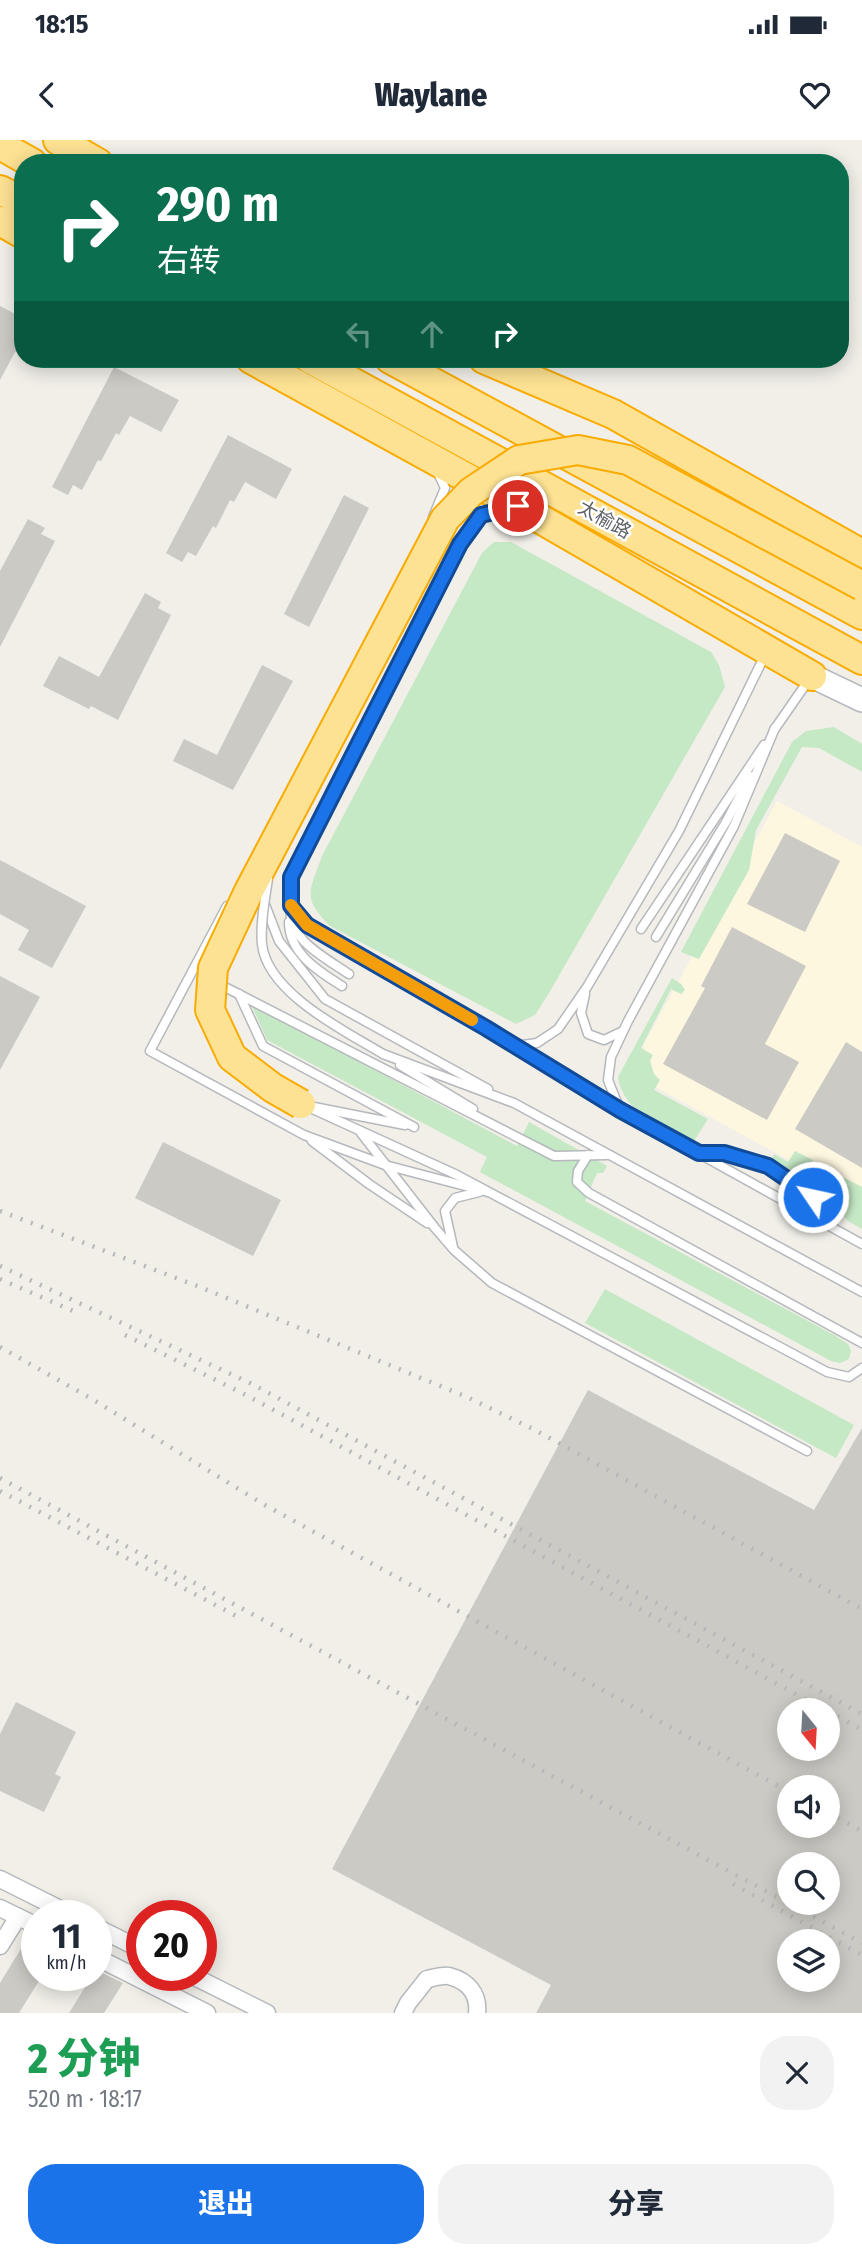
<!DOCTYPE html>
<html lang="zh">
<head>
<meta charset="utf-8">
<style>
	:root { --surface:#fff; --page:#f2f2f3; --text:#1f2937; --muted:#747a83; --accent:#1a73e8 }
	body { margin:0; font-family:"Fira Sans Condensed","Noto Sans SC",sans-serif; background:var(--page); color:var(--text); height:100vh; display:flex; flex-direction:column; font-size:26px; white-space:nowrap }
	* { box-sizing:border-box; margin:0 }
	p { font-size:23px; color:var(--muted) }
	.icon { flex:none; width:38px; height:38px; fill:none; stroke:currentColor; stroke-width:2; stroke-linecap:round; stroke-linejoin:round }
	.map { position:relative; height:1873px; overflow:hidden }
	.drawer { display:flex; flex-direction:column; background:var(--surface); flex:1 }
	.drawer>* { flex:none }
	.banner { position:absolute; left:14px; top:14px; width:835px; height:214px; border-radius:28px; box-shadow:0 4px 18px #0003; background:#0b6e4f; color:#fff; overflow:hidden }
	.needle { width:46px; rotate:162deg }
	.fabs { position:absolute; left:777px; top:1558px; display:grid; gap:14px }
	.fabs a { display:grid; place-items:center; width:63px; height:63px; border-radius:50%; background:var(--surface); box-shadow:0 4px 18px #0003; font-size:35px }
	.speed { position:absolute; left:21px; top:1760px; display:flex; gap:14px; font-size:35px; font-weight:700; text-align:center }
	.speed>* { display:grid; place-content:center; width:91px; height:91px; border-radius:50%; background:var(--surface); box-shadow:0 4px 18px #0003; line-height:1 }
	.speed small { font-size:18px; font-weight:400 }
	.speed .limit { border:10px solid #d22; background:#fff; color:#111 }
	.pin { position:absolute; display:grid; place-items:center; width:60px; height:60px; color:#fff; margin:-30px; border:4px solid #fff; border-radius:50%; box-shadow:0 2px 7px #0007 }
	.me { position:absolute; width:77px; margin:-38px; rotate:304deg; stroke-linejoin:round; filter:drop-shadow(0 0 5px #0008) }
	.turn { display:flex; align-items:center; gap:24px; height:147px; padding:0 28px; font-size:32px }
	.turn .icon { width:91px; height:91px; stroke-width:2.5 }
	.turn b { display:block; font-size:49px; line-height:60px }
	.lanes { display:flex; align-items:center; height:66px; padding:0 28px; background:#0003; justify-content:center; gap:35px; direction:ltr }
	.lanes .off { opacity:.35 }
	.round { display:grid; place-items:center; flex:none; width:74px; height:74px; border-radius:28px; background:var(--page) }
	.summary { display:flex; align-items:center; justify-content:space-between; height:119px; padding:0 28px }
	h1 { font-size:42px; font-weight:800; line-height:52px; color:#1e9e55 }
	.primary-button { display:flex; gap:14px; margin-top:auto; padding:14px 28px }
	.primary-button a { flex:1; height:80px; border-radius:28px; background:var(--accent); color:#fff; font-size:28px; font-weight:800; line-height:80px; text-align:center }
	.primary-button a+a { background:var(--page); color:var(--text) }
	.status { display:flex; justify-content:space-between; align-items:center; height:49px; padding:0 35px; background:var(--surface); direction:ltr }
	.status svg { height:19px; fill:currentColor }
	header { display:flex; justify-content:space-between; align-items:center; height:91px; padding:0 28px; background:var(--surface); font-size:32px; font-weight:800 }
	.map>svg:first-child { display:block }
	.commercial { fill:#fef7e0 }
	.green { fill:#c5e8c5 }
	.building { fill:#cccac5; fill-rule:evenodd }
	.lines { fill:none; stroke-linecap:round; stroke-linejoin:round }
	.lane-casing { stroke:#b5b8bc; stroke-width:11 }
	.street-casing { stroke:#b5b8bc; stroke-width:19 }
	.secondary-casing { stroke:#b6babf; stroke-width:26 }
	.highway-casing { stroke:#f9ab00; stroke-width:32 }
	.lane { stroke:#fff; stroke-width:8 }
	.street { stroke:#fff; stroke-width:16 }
	.secondary { stroke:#fff; stroke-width:23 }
	.highway { stroke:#fde293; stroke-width:28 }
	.rail { stroke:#b6b7b8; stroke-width:4.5; stroke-dasharray:2 9; stroke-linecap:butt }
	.lane-bridge-casing { stroke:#b5b8bc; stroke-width:11; stroke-linecap:butt }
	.highway-bridge-casing { stroke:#f9ab00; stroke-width:32; stroke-linecap:butt }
	.lane-bridge { stroke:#fff; stroke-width:8 }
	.highway-bridge { stroke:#fde293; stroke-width:28 }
	.route-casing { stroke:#114b97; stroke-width:18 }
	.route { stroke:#1a73e8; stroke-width:12 }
	.slow { stroke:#f59e0b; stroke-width:12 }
	.labels { text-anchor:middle; stroke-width:5; stroke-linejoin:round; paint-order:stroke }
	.street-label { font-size:19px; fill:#5f6368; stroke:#fff }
</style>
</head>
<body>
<div class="status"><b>18:15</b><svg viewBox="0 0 49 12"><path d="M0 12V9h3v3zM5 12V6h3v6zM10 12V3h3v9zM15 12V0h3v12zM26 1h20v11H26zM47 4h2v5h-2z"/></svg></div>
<header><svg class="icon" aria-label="back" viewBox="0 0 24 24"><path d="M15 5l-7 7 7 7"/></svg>Waylane<svg class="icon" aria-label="heart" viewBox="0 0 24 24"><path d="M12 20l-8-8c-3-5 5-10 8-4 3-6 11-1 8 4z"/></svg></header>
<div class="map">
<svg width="862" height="1873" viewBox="0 0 862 1873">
	<rect width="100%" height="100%" fill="#f1efe8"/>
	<path class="commercial" d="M777,661L862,707V1060L657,948L643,906Z"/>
	<g class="green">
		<path d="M494,402H511L711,512L719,525L725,547L549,853L535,875L516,884L330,786C301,758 310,750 322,716L482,413Z"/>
		<path d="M834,587L862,604V632L819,608L802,607L756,690L749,730L699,819L681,812L792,602L806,591Z"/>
		<path d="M672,838L681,844L685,850L681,854L671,849L641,908L653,915L650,921L654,934L660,940L654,950L708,979L694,1001L634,967C626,960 619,948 618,937Z"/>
		<path d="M251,864L517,1006L529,982L607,1026L603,1033H597L585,1061L836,1196L848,1204L851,1211L849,1219L840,1223L831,1221L480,1032L487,1017L267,900Z"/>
		<path d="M795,1011L813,1020L806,1034L810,1036L818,1023L836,1033L830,1047L834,1049L841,1036L862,1047V1089L848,1081L841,1072L836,1060L824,1050L772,1019L774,1014L788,1022Z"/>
		<path d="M605,1149L854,1285L836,1318L585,1183Z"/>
	</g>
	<g class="building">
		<path d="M0,166L23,178V216L15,212L0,240Z"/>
		<path d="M114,227L179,260L161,292L130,276L119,295L116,293L101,321L98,320L82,350L73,345L68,355L52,347Z"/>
		<path d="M228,295L292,329L276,359L245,342L234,362L230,360L216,388L213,386L196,416L188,412L182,422L166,413Z"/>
		<path d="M344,355L369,368L309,487L284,474Z"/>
		<path d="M28,379L45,388L41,394L55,401L0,507V431Z"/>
		<path d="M145,453L161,462L158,468L171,475L118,580L91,566L89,569L43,546L59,516L99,537Z"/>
		<path d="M262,525L293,541L233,650L173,621L184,599L217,615Z"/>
		<path d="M785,693L840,721L805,792L747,764Z"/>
		<path d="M0,720L86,766L52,828L18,810L29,790L0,774Z"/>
		<path d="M732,787L806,826L765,904L799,922L767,980L663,924L705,848L701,846Z"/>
		<path d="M0,836L40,857L0,930Z"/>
		<path d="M846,902L862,912V1028L795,989Z"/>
		<path d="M163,1002L281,1060L253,1116L135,1058Z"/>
		<path d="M588,1250L814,1370L862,1288V1873H536L551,1845L332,1729ZM789,1570H828V1608H789ZM789,1647H828V1685H789ZM789,1724H828V1762H789ZM789,1801H828V1839H789Z"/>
		<path d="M16,1562L76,1592L55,1634L61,1637L44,1672L0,1651V1594Z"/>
		<path d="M30,1794L37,1796V1836H42L19,1873H0V1843Z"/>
		<path d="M96,1830L123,1843L104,1873H69L92,1836H96Z"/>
	</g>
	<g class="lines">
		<g class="lane-casing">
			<g id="lane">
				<path d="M508,368L481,375L460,404L291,737V766L307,785L486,888L620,970"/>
				<path d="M433,377L445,348L437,331"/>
				<path d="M775,588L734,686L628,881L611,917L608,940L620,970L862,1104"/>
				<path d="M774,590L808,541"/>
				<path d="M264,762L279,801L325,859L488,949"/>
				<path d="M227,766L150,911L304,995L385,1025L488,1052"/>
				<path d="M291,766C286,799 326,818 349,834"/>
				<path d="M289,782C289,813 318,831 342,846"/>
				<path d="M641,789L764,605"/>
				<path d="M656,797L726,682L750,636"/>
				<path d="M217,843L554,1016L607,1015"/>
				<path d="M239,854L263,906L414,987"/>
				<path d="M585,854L581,873L588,894L604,900L623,891"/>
				<path d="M515,906L537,903L558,889L587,847L679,691L765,515"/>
				<path d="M383,914L514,963L862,1152"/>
				<path d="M400,925L473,969"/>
				<path d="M304,965L457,1035L827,1232L849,1237L862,1228"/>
				<path d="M314,967L405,985"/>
				<path d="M361,993L435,1088L454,1110L492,1143L807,1311"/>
				<path d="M312,1001L369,1044L427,1083"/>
				<path d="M701,1013H724L768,1026L813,1057L830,1084"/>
				<path d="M588,1015L578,1031L577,1042L589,1053L862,1203"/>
				<path d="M453,1107L445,1071L455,1058L479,1052"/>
			</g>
		</g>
		<g class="street-casing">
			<g id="street">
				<path d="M0,1739L74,1776"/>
				<path d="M0,1768L37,1786"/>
				<path d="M96,1787L142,1810"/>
				<path d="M0,1806L18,1777"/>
				<path d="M96,1817L207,1873"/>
				<path d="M193,1836L267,1873"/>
				<path d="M403,1873L408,1863L427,1839C433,1838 443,1835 449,1836C468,1841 479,1854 477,1873"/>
			</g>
		</g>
		<g class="secondary-casing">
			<path id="secondary" d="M812,536L862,560"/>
		</g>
		<g class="highway-casing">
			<g id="highway">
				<path d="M58,0L98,23"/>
				<path d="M0,5L32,23"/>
				<path d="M0,50L23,62"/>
				<path d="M0,81L23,94"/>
				<path d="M251,219L518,366L812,536"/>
				<path d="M310,219L862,520"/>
				<path d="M390,219L862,475"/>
				<path d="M484,219L613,274L862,414"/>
			</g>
		</g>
		<use href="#lane" class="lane"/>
		<use href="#street" class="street"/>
		<use href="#secondary" class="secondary"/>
		<use href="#highway" class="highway"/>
		<g class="rail">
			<path d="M0,1071L200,1147L467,1257L535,1290L862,1469"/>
			<path d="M0,1126L252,1244L862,1574"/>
			<path d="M0,1139L80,1174"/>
			<path d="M125,1195L248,1256L825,1570"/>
			<path d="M0,1207L92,1259L263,1364L789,1652"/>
			<path d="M0,1338L862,1803"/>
			<path d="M0,1351L240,1478"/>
			<path d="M828,1571L862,1590"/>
			<path d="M828,1673L862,1691"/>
			<path d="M733,1744L862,1815"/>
		</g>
		<g class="lane-bridge-casing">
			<path id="lane-bridge" d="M268,739C265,759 260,783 262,804C267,853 345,891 383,914"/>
		</g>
		<g class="highway-bridge-casing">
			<path id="highway-bridge" d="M301,964L273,948L232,917L210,870L213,828L249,751L445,379L471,352L519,320L578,310L628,320L862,446"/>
		</g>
		<use href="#lane-bridge" class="lane-bridge"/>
		<use href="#highway-bridge" class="highway-bridge"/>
	</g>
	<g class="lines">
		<g class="route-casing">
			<path id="route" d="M518,366L481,375L460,404L291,737V766L307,785L486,888L620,970L699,1013H724L768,1026L813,1057"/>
		</g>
		<use href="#route" class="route"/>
		<path class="slow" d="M291,765L307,785L472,880"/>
	</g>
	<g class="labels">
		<g class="street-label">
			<text transform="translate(605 379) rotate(29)" y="7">太榆路</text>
		</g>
	</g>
</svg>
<div class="fabs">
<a><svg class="needle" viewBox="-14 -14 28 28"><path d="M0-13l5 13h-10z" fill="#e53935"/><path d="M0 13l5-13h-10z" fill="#747a83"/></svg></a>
<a><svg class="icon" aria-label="sound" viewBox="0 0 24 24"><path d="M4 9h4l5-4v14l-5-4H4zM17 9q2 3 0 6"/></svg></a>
<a><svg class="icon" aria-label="search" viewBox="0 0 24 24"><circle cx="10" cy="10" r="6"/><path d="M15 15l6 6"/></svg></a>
<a><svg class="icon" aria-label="layers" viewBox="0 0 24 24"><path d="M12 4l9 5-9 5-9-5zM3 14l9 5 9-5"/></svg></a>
</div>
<div class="speed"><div>11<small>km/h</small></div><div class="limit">20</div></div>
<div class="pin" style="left:518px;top:366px;background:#d93025"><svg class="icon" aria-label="arrive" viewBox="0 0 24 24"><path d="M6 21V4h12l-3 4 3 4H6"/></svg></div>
<svg class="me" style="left:813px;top:1057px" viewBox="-20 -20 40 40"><circle r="17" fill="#1a73e8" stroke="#fff" stroke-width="3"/><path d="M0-11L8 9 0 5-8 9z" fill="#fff"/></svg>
<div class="banner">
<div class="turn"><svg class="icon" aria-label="right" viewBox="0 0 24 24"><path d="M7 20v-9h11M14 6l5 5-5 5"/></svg><div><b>290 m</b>右转</div></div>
<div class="lanes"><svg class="icon off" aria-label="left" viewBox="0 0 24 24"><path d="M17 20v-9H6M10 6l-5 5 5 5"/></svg><svg class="icon off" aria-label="ahead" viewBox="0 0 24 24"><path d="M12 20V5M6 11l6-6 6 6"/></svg><svg class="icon" aria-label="right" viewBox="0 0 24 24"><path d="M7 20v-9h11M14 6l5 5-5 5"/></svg></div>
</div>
</div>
<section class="drawer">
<div class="summary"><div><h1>2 分钟</h1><p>520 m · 18:17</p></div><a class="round"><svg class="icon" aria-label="close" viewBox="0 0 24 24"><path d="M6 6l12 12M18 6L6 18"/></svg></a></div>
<div class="primary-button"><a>退出</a><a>分享</a></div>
</section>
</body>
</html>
